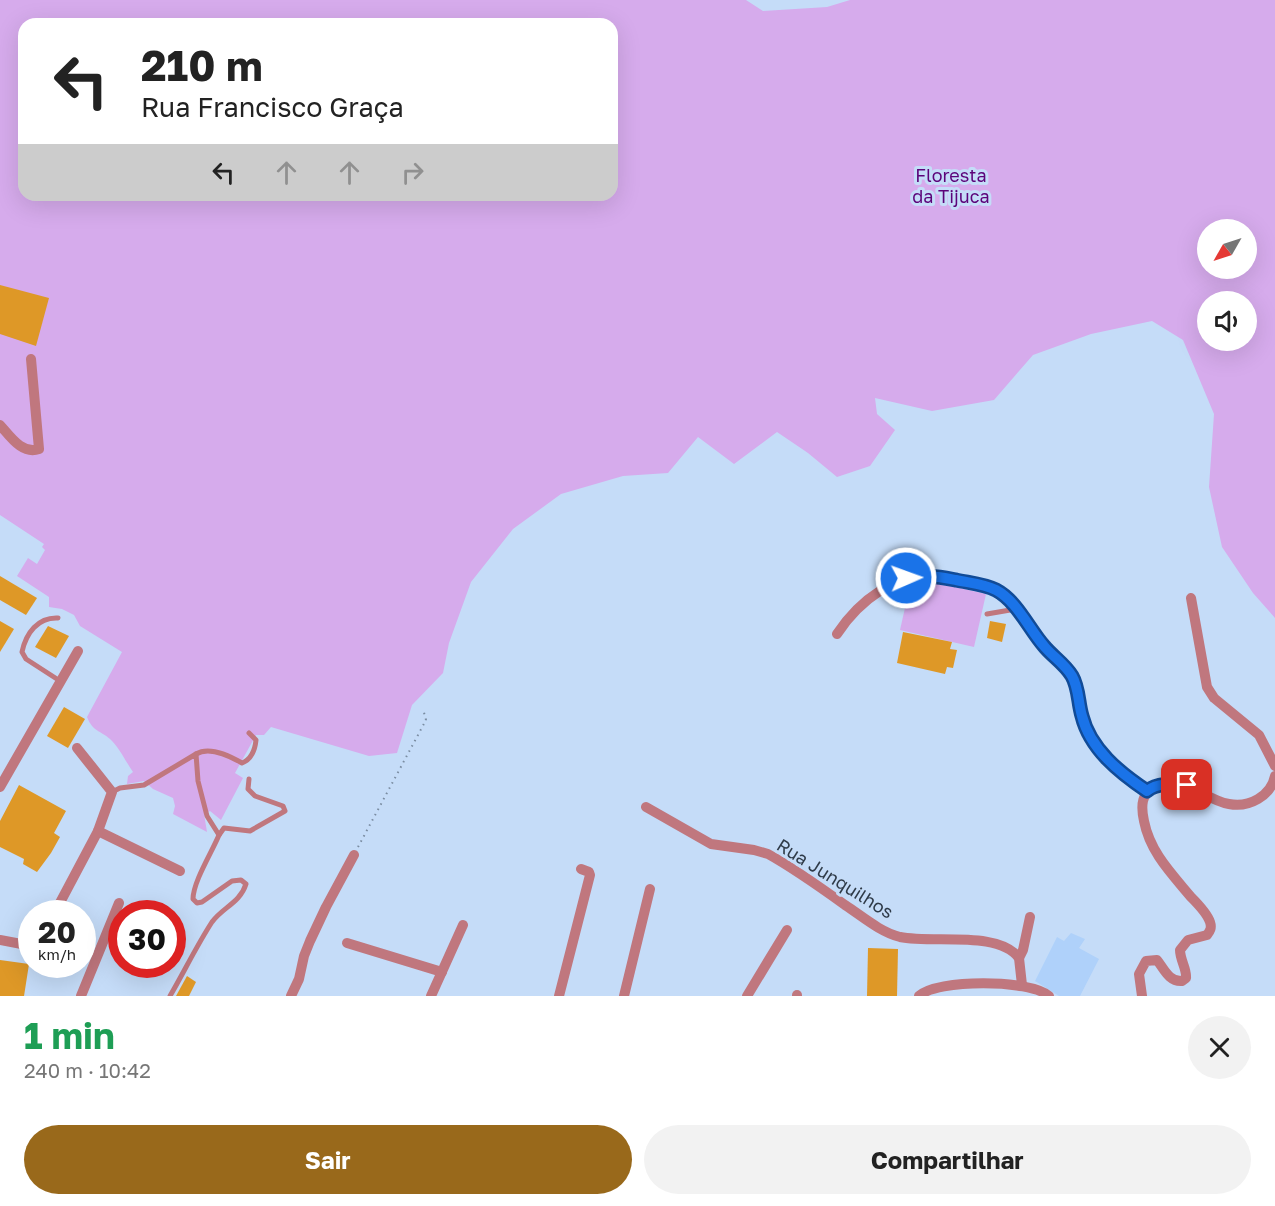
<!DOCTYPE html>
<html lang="pt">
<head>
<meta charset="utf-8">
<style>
	:root { --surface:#fff; --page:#f2f2f2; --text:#222; --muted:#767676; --accent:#99691b }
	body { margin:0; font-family:"Golos Text",sans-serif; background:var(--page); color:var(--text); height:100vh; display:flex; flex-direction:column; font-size:22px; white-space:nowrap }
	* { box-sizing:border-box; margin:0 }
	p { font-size:20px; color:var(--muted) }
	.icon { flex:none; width:33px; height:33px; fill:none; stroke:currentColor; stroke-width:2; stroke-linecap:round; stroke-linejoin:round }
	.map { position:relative; height:996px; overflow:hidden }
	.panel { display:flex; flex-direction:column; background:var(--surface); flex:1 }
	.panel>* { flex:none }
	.top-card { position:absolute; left:18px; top:18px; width:600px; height:183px; border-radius:18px; box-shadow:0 6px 24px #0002; background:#fff; color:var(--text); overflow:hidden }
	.needle { width:39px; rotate:231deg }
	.buttons { position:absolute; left:1197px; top:219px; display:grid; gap:12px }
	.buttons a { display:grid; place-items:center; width:60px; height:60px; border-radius:50%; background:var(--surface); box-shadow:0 6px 24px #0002; font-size:30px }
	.speed { position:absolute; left:18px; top:900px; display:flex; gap:12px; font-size:30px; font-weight:700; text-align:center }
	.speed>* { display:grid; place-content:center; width:78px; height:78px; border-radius:50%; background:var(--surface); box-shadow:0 6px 24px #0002; line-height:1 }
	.speed small { font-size:15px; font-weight:400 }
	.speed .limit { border:9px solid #d22; background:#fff; color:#111 }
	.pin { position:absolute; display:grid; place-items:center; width:51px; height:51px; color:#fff; margin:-26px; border-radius:12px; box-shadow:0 3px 9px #0006 }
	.me { position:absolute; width:66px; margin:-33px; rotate:88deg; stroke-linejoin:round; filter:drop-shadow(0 0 4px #0008) }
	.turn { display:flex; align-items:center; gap:21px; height:126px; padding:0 24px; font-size:27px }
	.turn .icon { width:78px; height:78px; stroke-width:2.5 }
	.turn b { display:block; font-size:42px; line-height:51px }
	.lanes { display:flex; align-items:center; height:57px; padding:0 24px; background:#0003; justify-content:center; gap:30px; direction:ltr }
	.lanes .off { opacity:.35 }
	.round { display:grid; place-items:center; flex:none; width:63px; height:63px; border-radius:32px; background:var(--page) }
	.head { display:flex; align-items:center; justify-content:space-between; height:102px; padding:0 24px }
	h1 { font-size:36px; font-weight:700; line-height:45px; color:#1e9e55 }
	.cta { display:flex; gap:12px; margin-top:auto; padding:12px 24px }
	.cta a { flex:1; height:69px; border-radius:36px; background:var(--accent); color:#fff; font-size:24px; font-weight:700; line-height:69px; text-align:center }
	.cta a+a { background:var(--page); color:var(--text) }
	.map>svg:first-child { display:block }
	.built { fill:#afd1fa }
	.green { fill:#d6abec; fill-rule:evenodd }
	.building { fill:#de9827 }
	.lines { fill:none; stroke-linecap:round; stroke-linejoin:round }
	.path { stroke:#7a8ca1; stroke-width:2; stroke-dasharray:1.5 4.5; stroke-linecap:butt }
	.lane { stroke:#c0777e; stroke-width:5 }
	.street { stroke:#c0777e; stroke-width:10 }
	.route-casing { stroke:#114b97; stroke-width:15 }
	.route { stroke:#1a73e8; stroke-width:10 }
	.labels { text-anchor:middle; stroke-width:6; stroke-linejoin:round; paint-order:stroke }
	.park-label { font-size:18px; fill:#5c047a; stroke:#c5dcf8 }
	.street-label { font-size:18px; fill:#2f3b49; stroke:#c5dcf8 }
</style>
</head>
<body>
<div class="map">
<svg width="1275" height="996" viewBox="0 0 1275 996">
	<rect width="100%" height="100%" fill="#c5dcf8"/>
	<path class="built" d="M1071,933L1085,939L1079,948L1099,959L1080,996H1059L1035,981L1057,937L1064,941Z"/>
	<g class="green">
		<path d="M0,0H746L763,11L827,7L850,0H1275V618L1253,593L1222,547L1209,487L1214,414L1183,340L1152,321L1091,334L1033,355L994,400L932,411L875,398L877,414L895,430L870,466L837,477L808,453L777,432L734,464L698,437L668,473L623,476L561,494L513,529L471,582L449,643L443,673L412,705L397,753L369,756L271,727L264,735H256L235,773L243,778L221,820L210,811L204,814L207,832L173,814L175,806L173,798L153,789L144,781L127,784L128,776L133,772C126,762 119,747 110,739C100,730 93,732 87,717L122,652L80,626L74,615L62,609L49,607V597L17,576L28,558L37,564L45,550L42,547L44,544L0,515ZM24,24H612V195H24ZM1208,230H1246V268H1208ZM1208,302H1246V340H1208Z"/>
		<path d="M912,577L986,594L974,647L900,630Z"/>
	</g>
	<g class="building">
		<path d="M0,285L49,298L36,346L0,334Z"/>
		<path d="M0,576L37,598L26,615L0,600Z"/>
		<path d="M0,621L14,629L0,652Z"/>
		<path d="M990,621L1006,624L1002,642L987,638Z"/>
		<path d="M48,626L69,636L56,658L35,647Z"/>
		<path d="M903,632L952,642L950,649L957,650L953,668L947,667L945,674L897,663Z"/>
		<path d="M64,707L85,719L68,748L47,736Z"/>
		<path d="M19,785L66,811L54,833L60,837L51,853L37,872L23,864L24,859L0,847V821Z"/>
		<path d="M868,948L898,949L897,996H867Z"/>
		<path d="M0,960L29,964L24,996H0Z"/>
		<path d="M187,976L196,982L189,996H176Z"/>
	</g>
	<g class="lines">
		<path class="path" d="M358,847L426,720L423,709"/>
		<g class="lane">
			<path d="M987,614L1016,609"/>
			<path d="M58,618C38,617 26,633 22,652L26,659L60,681"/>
			<path d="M196,754C209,746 230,756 242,763C252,759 255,750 256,740L249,733"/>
			<path d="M112,792L120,788L144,785L196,754L198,781L207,816L219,835"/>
			<path d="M170,996C184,972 197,945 212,922C223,907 240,903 246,884L241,880L232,881L202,902L197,903L193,899C193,882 212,852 219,835L224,828L250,831L285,811L283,806L255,796L248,789L249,779"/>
		</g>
		<g class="street">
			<path d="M0,425C10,436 22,455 39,449L31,359"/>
			<path d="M1191,598L1207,687L1214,698L1259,735L1275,766"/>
			<path d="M837,634C858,602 897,570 938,577C957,580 983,581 999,592C1018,604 1029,628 1042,644C1052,656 1066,665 1073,678C1079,690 1078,704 1082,718C1091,750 1120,773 1147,791"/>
			<path d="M0,787L78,651"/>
			<path d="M646,807L711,844L754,850L768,854C795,869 820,887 845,905C862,916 880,932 900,937C933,944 998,930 1019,958L1022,985"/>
			<path d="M98,831L180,871"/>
			<path d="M54,914L98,831L112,792L77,748"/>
			<path d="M0,940L32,946"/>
			<path d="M347,943L442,972"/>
			<path d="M1019,958L1023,950L1030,917"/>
			<path d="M81,996L119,903"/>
			<path d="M291,996L299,979L304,956L310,941L326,907L354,855"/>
			<path d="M431,996L463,925"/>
			<path d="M559,996L590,875L589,872L581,869"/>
			<path d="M624,996L650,889"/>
			<path d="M747,996L787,930"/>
			<path d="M797,996V995"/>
			<path d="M919,996C937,979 1029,979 1049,996"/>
			<path d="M1142,996L1139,974L1146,961L1157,960C1164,969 1169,982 1182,981L1186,978C1187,969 1180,960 1180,950L1188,940L1207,935C1210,931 1212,928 1210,922C1207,913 1198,904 1191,897C1171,873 1150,852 1144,821C1142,812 1141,801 1146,794C1150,786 1157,785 1165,785C1198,782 1203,799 1229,804C1249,808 1271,796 1275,776"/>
		</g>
	</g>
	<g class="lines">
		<g class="route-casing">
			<path id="route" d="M906,578C924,574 939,577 956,580C970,583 984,584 996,590C1017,601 1029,629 1044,646C1052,656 1065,664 1072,676C1079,688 1078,703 1082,716C1090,749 1120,773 1147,791C1158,782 1174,784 1187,785"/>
		</g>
		<use href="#route" class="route"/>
	</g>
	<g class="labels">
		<g class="park-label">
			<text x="951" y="182">Floresta<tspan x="951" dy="21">da Tijuca</tspan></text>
		</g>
		<g class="street-label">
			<text transform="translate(835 879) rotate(32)" y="6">Rua Junquilhos</text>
		</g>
	</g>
</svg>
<div class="buttons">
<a><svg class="needle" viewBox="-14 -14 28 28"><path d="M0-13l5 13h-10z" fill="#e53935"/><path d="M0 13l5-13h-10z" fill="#767676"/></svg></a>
<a><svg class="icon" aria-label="sound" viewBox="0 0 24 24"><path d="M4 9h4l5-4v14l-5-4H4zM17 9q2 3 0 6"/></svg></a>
</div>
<div class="speed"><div>20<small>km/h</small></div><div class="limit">30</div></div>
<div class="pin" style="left:1187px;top:785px;background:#d93025"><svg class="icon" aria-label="arrive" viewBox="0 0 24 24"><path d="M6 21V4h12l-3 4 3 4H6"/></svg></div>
<svg class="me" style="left:906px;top:578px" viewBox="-20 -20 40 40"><circle r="17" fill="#1a73e8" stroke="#fff" stroke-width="3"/><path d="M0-11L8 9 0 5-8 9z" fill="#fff"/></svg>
<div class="top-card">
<div class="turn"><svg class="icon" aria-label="left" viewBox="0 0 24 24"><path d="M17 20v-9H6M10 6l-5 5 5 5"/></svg><div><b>210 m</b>Rua Francisco Graça</div></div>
<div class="lanes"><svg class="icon" aria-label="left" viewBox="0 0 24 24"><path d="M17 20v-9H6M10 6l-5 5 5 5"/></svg><svg class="icon off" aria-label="ahead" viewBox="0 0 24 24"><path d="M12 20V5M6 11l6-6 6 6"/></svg><svg class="icon off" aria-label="ahead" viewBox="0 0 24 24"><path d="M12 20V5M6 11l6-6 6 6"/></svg><svg class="icon off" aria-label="right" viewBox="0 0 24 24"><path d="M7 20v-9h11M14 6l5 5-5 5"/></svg></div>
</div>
</div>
<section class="panel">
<div class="head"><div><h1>1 min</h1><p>240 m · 10:42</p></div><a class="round"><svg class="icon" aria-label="close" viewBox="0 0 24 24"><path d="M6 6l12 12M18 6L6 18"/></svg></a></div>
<div class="cta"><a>Sair</a><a>Compartilhar</a></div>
</section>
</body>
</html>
